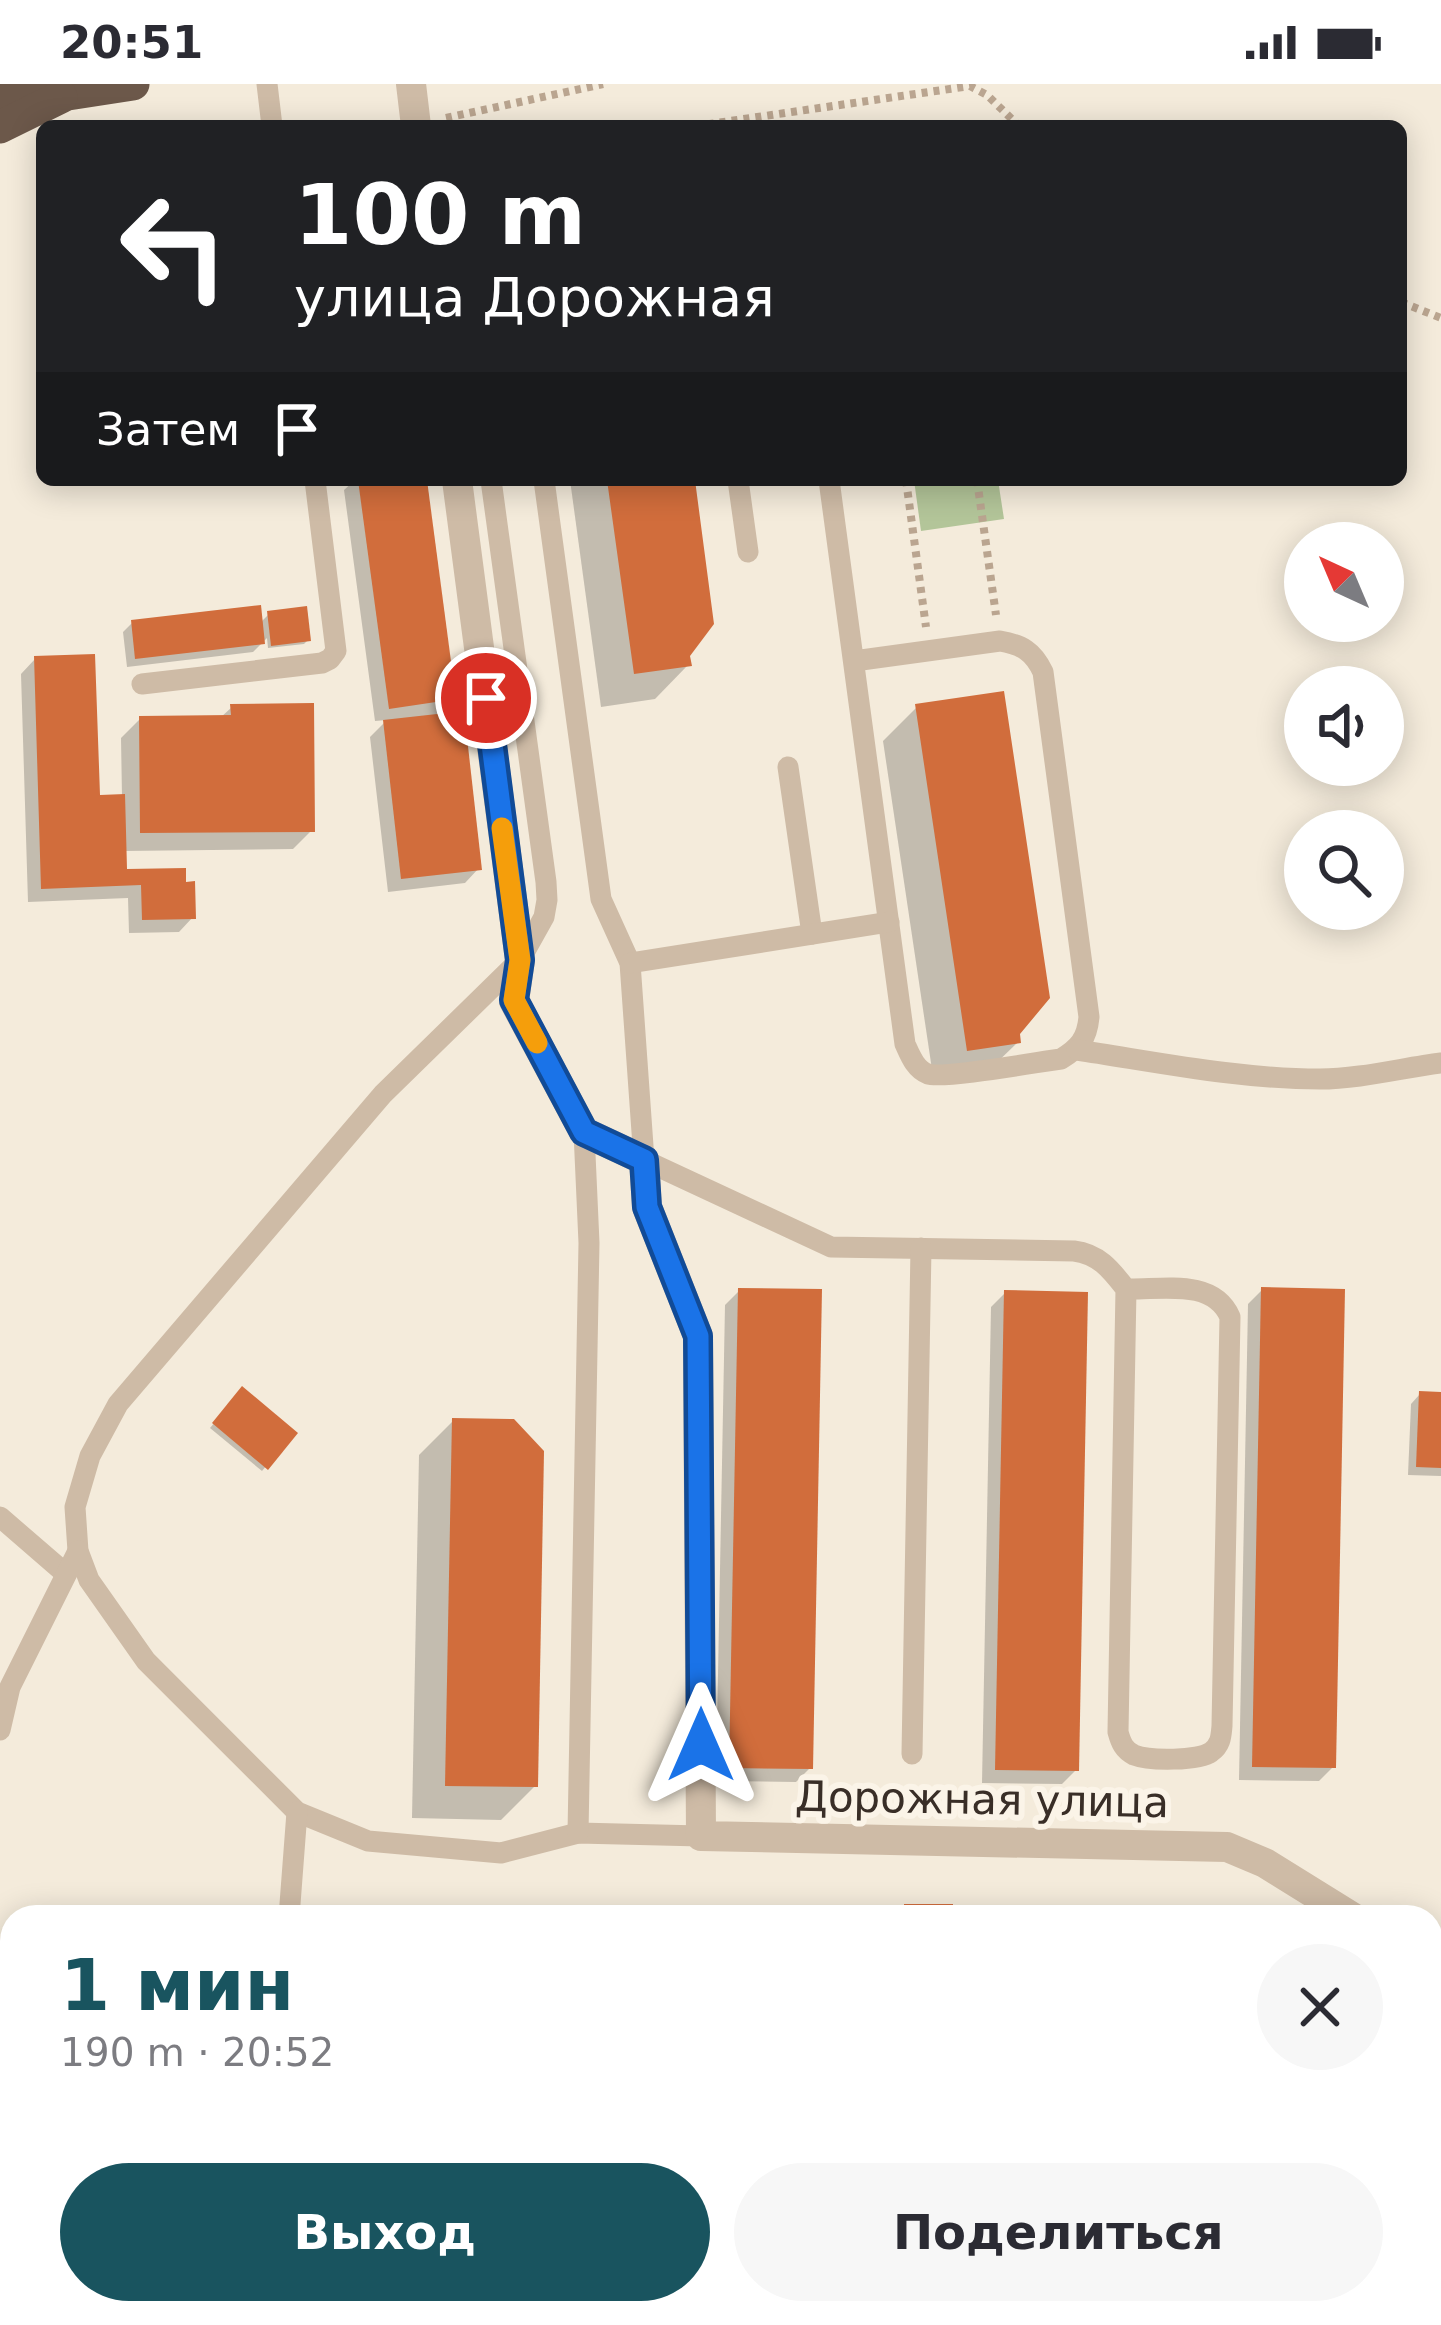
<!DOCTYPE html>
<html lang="ru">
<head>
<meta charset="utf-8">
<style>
	:root { --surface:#fff; --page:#f7f7f7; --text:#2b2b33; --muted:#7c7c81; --accent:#19545f }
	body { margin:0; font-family:"DejaVu Sans",sans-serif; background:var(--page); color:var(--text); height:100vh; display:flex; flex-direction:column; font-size:45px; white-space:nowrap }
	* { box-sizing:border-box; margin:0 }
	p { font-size:39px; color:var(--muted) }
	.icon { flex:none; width:66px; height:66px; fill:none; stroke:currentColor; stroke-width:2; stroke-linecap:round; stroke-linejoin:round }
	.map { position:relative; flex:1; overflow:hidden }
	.panel { position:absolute; left:0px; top:1821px; width:1443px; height:420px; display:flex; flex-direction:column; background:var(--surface); border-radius:36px 36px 0 0; box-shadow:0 6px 30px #0003 }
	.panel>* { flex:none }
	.banner { position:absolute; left:36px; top:36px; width:1371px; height:366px; border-radius:18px; box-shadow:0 6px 30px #0003; background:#202124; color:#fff; overflow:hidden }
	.needle { width:78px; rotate:316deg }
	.controls { position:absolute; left:1284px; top:438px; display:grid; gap:24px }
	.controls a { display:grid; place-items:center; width:120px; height:120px; border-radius:50%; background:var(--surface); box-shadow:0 6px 30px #0003; font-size:60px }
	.pin { position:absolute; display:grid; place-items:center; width:102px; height:102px; color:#fff; margin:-51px; border:6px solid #fff; border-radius:50%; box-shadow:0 3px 12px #0007 }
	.me { position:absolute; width:132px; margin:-66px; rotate:0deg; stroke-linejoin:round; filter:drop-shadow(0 0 9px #0008) }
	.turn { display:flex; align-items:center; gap:42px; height:252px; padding:0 60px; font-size:54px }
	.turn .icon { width:156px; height:156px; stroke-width:2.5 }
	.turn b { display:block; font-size:84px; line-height:102px }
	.then { display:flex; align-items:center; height:114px; padding:0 60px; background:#0003; gap:24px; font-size:45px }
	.round { display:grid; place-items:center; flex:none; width:126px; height:126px; border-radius:63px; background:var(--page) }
	.head { display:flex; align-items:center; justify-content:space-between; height:204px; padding:0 60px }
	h1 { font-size:72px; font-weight:700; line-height:90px; color:var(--accent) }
	.button { display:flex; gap:24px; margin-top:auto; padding:24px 60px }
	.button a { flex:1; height:138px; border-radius:72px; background:var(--accent); color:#fff; font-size:48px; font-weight:700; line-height:138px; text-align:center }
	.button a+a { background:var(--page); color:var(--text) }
	.status { display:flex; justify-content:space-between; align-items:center; height:84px; padding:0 60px; background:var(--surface); direction:ltr }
	.status svg { height:33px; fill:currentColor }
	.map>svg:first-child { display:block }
	.green { fill:#b3c599 }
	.shadow { fill:#0003 }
	.building { fill:#d16d3c }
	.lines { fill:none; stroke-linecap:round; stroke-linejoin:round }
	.path { stroke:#baa590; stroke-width:8; stroke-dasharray:6 6; stroke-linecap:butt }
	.service { stroke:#cebba6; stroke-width:21 }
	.minor { stroke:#cebba6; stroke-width:30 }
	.trunk { stroke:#6c584a; stroke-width:33 }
	.route-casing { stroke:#114b97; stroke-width:30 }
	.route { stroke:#1a73e8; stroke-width:21 }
	.slow { stroke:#f59e0b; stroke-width:21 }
	.labels { text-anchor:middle; stroke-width:12; stroke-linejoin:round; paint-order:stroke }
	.street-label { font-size:42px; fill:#392e27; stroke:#fbf4e8 }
</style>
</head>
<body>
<div class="status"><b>20:51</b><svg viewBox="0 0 49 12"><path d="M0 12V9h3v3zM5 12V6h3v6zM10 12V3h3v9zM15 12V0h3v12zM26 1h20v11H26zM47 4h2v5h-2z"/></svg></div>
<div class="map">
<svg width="1441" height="2241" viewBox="0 0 1441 2241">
	<rect width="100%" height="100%" fill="#f4ebdb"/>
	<path class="green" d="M914,396H998L1004,435L921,447Z"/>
	<g class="shadow">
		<path d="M355,396H424L453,614L434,633L479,784L465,799L388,808L370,653L387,636L375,637L344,406Z"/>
		<path d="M570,396H692L688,581L655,615L601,623Z"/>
		<path d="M269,530L308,556L304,560L268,564L267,554L253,568L127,583L123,548L132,539H260Z"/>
		<path d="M35,575L97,714L122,713L121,654L140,635L220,634L232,623L312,746L293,765L123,767L124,788L193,833L179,848L129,849L128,814L28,818L21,590Z"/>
		<path d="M917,623L1018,958L984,991L934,999L883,657Z"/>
		<path d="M1262,1206L1333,1683L1319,1697L1239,1696L1248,1220Z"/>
		<path d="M739,1207L810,1684L796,1698L716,1697L725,1221Z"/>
		<path d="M1005,1209L1076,1686L1062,1700L982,1699L991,1223Z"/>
		<path d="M242,1306L294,1349L262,1387L210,1344Z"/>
		<path d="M1420,1310L1441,1311V1392L1408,1391L1411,1320Z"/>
		<path d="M453,1337L535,1702L501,1736L412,1734L419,1371Z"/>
		<path d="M1441,2098V2241H1428V2229H1431V2122L1436,2118L1435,2104Z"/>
		<path d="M1112,2229H1166L1162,2232H1112Z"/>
		<path d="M1236,2229H1357L1358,2241H1236Z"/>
	</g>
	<g class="building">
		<path d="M358,396H427L456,615L389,625Z"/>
		<path d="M607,396H695L714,540L690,572L692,582L634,590Z"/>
		<path d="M261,521L265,560L135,575L131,536Z"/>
		<path d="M307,522L311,557L271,562L267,527Z"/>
		<path d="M95,570L100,711L125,710L127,785L186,784V798L195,797L196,835L142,836L141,801L41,805L34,572Z"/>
		<path d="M1004,607L1050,914L1020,950L1021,959L967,967L915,620Z"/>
		<path d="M314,619L315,748L140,749L139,632L231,631L230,620Z"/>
		<path d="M464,627L482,786L401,795L383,636Z"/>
		<path d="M1261,1203L1345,1205L1336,1684L1252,1683Z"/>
		<path d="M738,1204L822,1205L813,1685L729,1684Z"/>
		<path d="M1004,1206L1088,1208L1079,1687L995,1686Z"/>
		<path d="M242,1302L298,1349L268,1386L212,1339Z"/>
		<path d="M1419,1307L1441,1308V1384L1416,1383Z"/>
		<path d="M452,1334L514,1335L544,1367L538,1703L445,1702Z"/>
		<rect x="904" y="1820" width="49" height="13"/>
		<path d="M1269,2229H1360L1361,2241H1269Z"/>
	</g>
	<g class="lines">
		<g class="path">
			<path d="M446,34L603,0"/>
			<path d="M696,42L970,2L987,11L1019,42"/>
			<path d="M1401,218L1441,234"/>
			<path d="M906,396L926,543"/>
			<path d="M977,396L996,531"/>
		</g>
		<g class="service">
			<path d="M267,0L272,42"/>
			<path d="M491,396L546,798L547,816L544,833L520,876L383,1010L118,1320L90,1372L75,1423L78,1467L89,1496L146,1577L297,1728L368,1757L501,1769L578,1749L701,1752"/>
			<path d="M544,396L601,815L630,879L644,1076L831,1163L1074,1167C1099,1170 1111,1186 1126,1205L1118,1648C1121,1659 1124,1666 1134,1671C1149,1677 1199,1677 1211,1668C1221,1661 1221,1652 1222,1642L1230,1233C1213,1194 1162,1206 1126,1205"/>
			<path d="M738,396L748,468"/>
			<path d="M829,396L905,960C910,971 915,985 928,990C943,995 1038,978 1061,975C1079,964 1087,955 1089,933L1043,588C1033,567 1022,561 1000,557L854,577"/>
			<path d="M142,600L322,579L330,575L336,567L315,396"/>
			<path d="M788,683L812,850"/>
			<path d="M630,879L889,838"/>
			<path d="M1077,966C1157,978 1239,995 1320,995C1359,995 1402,984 1441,979"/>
			<path d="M0,1433L66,1490"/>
			<path d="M0,1646L10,1603L78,1467"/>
			<path d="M912,1670L921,1164"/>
			<path d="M578,1749L589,1159L584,1048"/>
			<path d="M289,1833L297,1728"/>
		</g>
		<g class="minor">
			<path d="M411,0L416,42"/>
			<path d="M457,396L520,876L514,917L584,1048L644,1076L647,1123L698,1252L701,1752L1227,1763L1265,1779L1352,1833"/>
			<path d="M1431,1882L1441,1888"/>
			<path d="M1431,2047L1441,2028"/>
			<path d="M1409,2229V2241"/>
		</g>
		<g class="trunk">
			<path d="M0,9L68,10L133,0"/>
			<path d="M0,43L61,13"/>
		</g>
	</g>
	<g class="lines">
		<g class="route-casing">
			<path id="route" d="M486,614L520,876L514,916L584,1048L644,1076L647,1123L698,1252L701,1661"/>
		</g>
		<use href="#route" class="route"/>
		<path class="slow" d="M502,744L520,876L514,916L537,959"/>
	</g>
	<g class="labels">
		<g class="street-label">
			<text transform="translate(982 1715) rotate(1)" y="15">Дорожная улица</text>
		</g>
	</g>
</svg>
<div class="controls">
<a><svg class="needle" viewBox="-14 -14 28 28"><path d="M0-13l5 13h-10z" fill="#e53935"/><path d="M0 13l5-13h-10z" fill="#7c7c81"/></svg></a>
<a><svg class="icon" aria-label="sound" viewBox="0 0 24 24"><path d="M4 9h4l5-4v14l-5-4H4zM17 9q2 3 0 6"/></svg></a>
<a><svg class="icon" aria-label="search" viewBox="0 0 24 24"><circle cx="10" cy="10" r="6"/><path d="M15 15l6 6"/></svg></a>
</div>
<div class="pin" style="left:486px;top:614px;background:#d93025"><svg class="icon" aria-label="arrive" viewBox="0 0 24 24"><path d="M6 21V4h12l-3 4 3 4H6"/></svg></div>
<svg class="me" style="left:701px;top:1661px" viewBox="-20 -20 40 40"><path d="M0-17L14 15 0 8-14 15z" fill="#1a73e8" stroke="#fff" stroke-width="4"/></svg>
<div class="banner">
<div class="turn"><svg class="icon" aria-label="left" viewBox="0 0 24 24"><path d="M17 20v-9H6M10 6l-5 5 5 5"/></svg><div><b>100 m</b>улица Дорожная</div></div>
<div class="then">Затем<svg class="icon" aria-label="arrive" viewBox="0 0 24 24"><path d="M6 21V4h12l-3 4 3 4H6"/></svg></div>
</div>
<section class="panel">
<div class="head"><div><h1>1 мин</h1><p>190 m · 20:52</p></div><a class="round"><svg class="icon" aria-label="close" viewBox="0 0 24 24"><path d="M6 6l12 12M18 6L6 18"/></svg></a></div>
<div class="button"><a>Выход</a><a>Поделиться</a></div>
</section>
</div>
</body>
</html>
